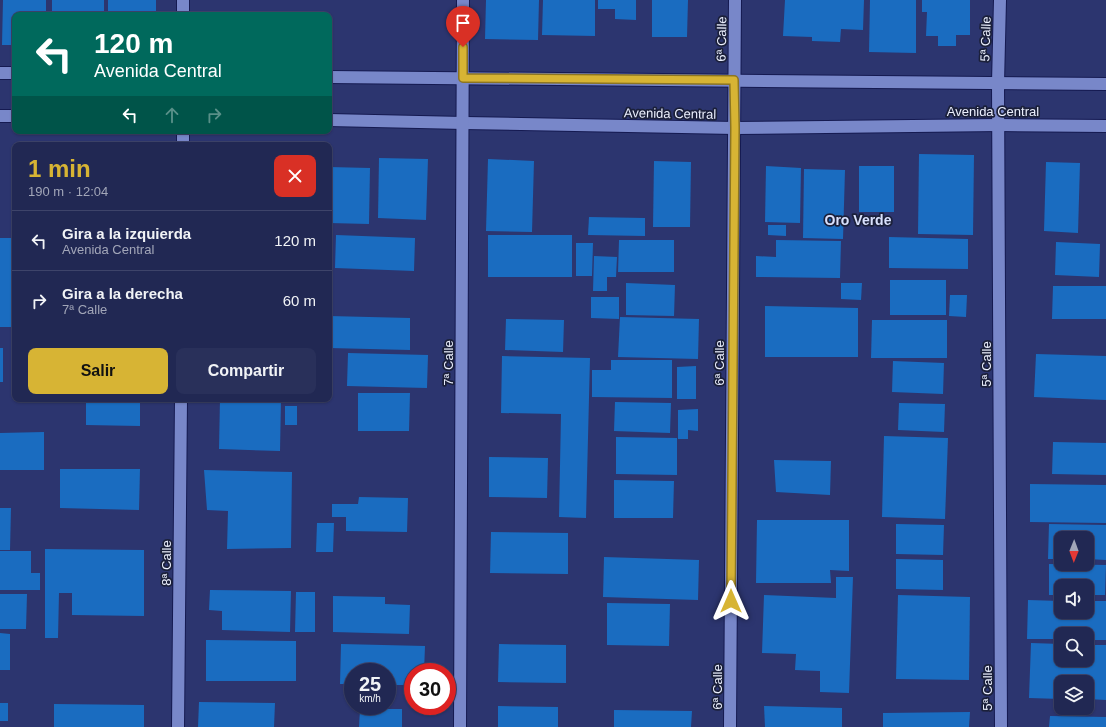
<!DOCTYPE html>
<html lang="es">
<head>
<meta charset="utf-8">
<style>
	:root { --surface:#212853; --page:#29305a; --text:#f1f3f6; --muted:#a2a6b8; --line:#3e446a; --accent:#d7b434 }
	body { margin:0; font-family:Helvetica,sans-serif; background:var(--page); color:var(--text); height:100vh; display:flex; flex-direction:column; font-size:15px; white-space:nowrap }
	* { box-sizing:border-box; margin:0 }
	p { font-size:13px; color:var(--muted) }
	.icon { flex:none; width:22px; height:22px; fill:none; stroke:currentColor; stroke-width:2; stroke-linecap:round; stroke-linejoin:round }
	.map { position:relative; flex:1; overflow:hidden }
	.panel { position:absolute; left:12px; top:142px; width:320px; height:260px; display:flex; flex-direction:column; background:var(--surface); border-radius:8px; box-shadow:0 1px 3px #0004,0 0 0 1px var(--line) }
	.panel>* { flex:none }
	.guide { position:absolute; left:12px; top:12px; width:320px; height:122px; border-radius:8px; box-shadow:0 1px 3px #0004,0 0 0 1px var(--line); background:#00695c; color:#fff; overflow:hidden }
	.needle { width:26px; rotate:181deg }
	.buttons { position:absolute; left:1054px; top:531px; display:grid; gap:8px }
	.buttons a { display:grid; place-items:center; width:40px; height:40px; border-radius:8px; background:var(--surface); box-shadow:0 1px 3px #0004,0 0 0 1px var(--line); font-size:20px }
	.speed { position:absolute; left:344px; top:663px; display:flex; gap:8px; font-size:20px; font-weight:700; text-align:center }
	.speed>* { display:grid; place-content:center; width:52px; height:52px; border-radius:50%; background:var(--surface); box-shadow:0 1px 3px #0004,0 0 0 1px var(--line); line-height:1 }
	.speed small { font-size:10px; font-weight:400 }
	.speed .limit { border:6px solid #d22; background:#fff; color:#111 }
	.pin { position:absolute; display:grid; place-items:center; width:34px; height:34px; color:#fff; margin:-41px -17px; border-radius:50% 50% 50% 0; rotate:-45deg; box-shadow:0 0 4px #0007 }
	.pin .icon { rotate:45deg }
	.me { position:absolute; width:44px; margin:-22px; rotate:0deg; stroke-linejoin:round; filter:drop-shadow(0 0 3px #0008) }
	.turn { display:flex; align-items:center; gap:14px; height:84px; padding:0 16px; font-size:18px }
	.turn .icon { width:52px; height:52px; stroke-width:2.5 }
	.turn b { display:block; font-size:28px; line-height:34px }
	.lanes { display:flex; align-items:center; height:38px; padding:0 16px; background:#0003; justify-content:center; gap:20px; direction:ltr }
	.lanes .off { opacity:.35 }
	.round { display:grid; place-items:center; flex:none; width:42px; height:42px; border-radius:8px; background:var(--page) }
	.headline { display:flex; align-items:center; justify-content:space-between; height:68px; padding:0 16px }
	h1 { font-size:24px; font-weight:700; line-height:30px; color:var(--accent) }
	.cta { display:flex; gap:8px; margin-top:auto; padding:8px 16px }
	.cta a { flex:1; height:46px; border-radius:8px; background:var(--accent); color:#111; font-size:16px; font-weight:700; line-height:46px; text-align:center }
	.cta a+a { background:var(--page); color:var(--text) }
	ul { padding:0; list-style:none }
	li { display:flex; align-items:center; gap:12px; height:60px; padding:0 16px; border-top:1px solid var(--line) }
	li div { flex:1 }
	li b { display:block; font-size:15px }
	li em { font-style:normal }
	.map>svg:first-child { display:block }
	.building { fill:#1a6cc0 }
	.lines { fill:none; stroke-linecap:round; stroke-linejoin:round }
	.minor-casing { stroke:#151a51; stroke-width:14 }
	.minor { stroke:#7887c9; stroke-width:12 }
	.route-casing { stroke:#8c7522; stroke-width:10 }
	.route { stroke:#d7b434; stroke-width:7 }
	.labels { text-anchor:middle; stroke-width:3.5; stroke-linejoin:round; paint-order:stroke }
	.street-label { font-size:13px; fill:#ebeffd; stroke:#1b203a }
	.neighbourhood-label { font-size:14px; font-weight:bold; fill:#d9e1fd; stroke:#1b203a }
</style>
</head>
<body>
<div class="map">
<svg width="1106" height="727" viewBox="0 0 1106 727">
	<rect width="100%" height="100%" fill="#2c356f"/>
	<g class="building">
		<path d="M3,0H46V15H15V45H2Z"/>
		<rect x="52" y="0" width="52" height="15"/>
		<rect x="108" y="0" width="48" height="15"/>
		<path d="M486,0H539L538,40L485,39Z"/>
		<path d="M543,0H595V36L542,35Z"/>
		<path d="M598,0H636V20L615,19V9H598Z"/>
		<path d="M652,0H688L687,37H652Z"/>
		<path d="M785,0H864L863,30L841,29L840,42L812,41V37L783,36Z"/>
		<path d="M870,0H916V53L869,52Z"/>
		<path d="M922,0H970V35H956V46H938V36H926L927,12H922Z"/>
		<path d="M919,154L974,155L973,235L918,234Z"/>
		<path d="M379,158L428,159L426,220L378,218Z"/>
		<path d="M488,159L534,161L532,232L486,231Z"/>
		<path d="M654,161L691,162L690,227H653Z"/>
		<path d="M1046,162L1080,163L1078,233L1044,231Z"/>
		<path d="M766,166L801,168L800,223L765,222Z"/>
		<rect x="859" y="166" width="35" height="46"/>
		<path d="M329,167L370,168L369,224L329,223Z"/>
		<path d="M804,169L845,170L843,239L803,238Z"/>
		<path d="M589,217L645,218V236L588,235Z"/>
		<path d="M768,225H786V236L768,235Z"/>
		<path d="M336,235L415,238L414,271L335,268Z"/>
		<rect x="488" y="235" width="84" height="42"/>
		<path d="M889,237L968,239V269L889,268Z"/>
		<path d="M0,238H15V283H12L11,327H0Z"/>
		<path d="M619,240H674V272H618Z"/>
		<path d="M776,240L841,241L840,278L756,277V256L776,257Z"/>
		<path d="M1056,242L1100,244L1099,277L1055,275Z"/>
		<path d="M576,243H593L592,276H576Z"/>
		<path d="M594,256L617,257L616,277H607V291H593Z"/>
		<rect x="890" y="280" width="56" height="35"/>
		<path d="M626,283L675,285L674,316L626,315Z"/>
		<path d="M841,283H862L861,300L841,299Z"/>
		<path d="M1053,286H1106V319H1052Z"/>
		<path d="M950,295H967L966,317L949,316Z"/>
		<path d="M591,297H619V319L591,318Z"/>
		<path d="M765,306L858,308V357H765Z"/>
		<path d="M329,316L410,318V350L329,348Z"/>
		<path d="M620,317L699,319L698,359L618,357Z"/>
		<path d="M506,319L564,320L563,352L505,350Z"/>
		<path d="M872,320H947V358H871Z"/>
		<rect x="0" y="348" width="3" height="34"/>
		<path d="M348,353L428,355L427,388L347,386Z"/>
		<path d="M1036,354L1106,356V400L1034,397Z"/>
		<path d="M502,356L590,358L586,518L559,517L561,414L501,413Z"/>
		<path d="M611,360H672V398L592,397V370H611Z"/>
		<path d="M893,361L944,363L943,394L892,392Z"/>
		<path d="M696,366V399H677V367Z"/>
		<path d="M358,393H410L409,431H358Z"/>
		<path d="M86,399H140V426L86,425Z"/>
		<path d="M220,399H281L280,451L219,449Z"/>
		<path d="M615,402L671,403L670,433L614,431Z"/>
		<path d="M899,403L945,404L944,432L898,430Z"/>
		<rect x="285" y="406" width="12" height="19"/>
		<path d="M698,409V431L688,430V439H678V410Z"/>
		<path d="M44,432V470H0V433Z"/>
		<path d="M884,436L948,438L945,519L882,517Z"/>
		<path d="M616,437L677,438V475L616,474Z"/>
		<path d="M1053,442L1106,443V475L1052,474Z"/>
		<path d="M489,457L548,458L547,498L489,497Z"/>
		<path d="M774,460L831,461L830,495L776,492Z"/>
		<path d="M60,469H140L139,510L60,508Z"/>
		<path d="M204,470L292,472L291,548L227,549L228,511L207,510Z"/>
		<path d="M614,480L674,481L673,518H614Z"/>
		<path d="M1030,484L1106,485V523L1030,522Z"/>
		<path d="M359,497L408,498L407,532L346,531V517H332V504H358Z"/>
		<path d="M0,508H11L10,550H0Z"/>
		<path d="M757,520H849V571L830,570L831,583H756Z"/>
		<path d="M317,523H334L333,552H316Z"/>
		<path d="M896,524L944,525L943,555L896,554Z"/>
		<path d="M1049,524L1106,525V560L1087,559V538H1061V559H1048Z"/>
		<path d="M491,532L568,533V574L490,573Z"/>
		<path d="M45,549L144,550V616L72,615V593H59L58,638H45Z"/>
		<path d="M0,551H31V573H40V590H0Z"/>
		<path d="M604,557L699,560L698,600L603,597Z"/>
		<path d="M896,559L943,560V590L896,589Z"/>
		<path d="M1049,564L1106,565L1105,595H1087V586H1061V595H1049Z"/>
		<path d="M836,577H853L849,693L820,692V671L795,670L796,654L762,653L764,595L836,598Z"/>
		<path d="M210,590L291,591L290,632L222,630V611L209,610Z"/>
		<path d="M296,592H315V632H295Z"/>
		<path d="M0,594H27L26,629H0Z"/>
		<path d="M898,595L970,597L969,680L896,679Z"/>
		<path d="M333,596L385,597V604L410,605L409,634L333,632Z"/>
		<path d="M1028,600L1061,601V612H1087V601H1106V640H1087V634H1061V639H1027Z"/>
		<path d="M607,603L670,604L669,646L607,645Z"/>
		<path d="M0,633L10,634V670H0Z"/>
		<path d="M206,640L296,641V681H206Z"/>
		<path d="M1031,643L1061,644V660H1087V645H1106V700L1087,699V682H1061V699L1029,698Z"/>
		<path d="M341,644L425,646L424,672H413V685H387V672H353V684H340Z"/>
		<path d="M499,644L566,645V683L498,682Z"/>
		<path d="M199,702L275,703L274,727H198Z"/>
		<rect x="0" y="703" width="8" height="18"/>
		<path d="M54,704L144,705V727H54Z"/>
		<path d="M498,706L558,707V727H498Z"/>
		<path d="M764,706L842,708V727H765Z"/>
		<path d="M360,709H402V727H359Z"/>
		<path d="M614,710L692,711L691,727H614Z"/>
		<path d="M970,712L969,727H883V713Z"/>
		<path d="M1050,716L1106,717V727H1049Z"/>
	</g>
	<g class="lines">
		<g class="minor-casing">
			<g id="minor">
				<path d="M1000,0L998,83L1001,727"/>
				<path d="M183,15V0"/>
				<path d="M0,73H15"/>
				<path d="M329,77L1106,84"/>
				<path d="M0,116H15"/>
				<path d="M329,120L464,123L735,128L999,125L1106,126"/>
				<path d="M183,145V131"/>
				<path d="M178,727L181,399"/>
				<path d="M460,727L463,0"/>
				<path d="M730,727L735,0"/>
			</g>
		</g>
		<use href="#minor" class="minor"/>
	</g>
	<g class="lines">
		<g class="route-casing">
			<path id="route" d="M463,47V78L734,80L735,128L731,601"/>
		</g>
		<use href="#route" class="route"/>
	</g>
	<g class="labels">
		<g class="street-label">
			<text transform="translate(721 39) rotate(-89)" y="5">6ª Calle</text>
			<text transform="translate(985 39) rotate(-88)" y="5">5ª Calle</text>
			<text x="993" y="116">Avenida Central</text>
			<text transform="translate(670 113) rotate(1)" y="5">Avenida Central</text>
			<text transform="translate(448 363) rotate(-90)" y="5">7ª Calle</text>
			<text transform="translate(719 363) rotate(-90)" y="5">6ª Calle</text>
			<text transform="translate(986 364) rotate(-90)" y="5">5ª Calle</text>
			<text transform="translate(166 563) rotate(-90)" y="5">8ª Calle</text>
			<text transform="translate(717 687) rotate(-90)" y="5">6ª Calle</text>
			<text transform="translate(987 688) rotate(-90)" y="5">5ª Calle</text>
		</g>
		<g class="neighbourhood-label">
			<text x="858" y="225">Oro Verde</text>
		</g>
	</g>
</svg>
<div class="buttons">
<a><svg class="needle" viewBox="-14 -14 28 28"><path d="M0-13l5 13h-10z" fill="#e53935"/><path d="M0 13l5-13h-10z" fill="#a2a6b8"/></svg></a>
<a><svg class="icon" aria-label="sound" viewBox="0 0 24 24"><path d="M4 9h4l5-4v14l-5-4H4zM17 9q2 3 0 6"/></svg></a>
<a><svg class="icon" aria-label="search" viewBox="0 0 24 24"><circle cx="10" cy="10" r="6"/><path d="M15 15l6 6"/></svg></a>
<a><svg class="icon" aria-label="layers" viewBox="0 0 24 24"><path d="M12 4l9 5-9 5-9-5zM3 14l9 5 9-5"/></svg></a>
</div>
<div class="speed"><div>25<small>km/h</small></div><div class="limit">30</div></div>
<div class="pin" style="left:463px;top:47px;background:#d93025"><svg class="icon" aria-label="arrive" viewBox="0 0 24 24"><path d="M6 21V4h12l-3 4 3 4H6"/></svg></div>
<svg class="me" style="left:731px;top:601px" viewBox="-20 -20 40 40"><path d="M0-17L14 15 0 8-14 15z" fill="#d7b434" stroke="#fff" stroke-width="4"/></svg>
<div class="guide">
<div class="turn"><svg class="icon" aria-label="left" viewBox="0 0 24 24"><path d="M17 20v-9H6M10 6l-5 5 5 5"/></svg><div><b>120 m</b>Avenida Central</div></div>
<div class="lanes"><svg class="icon" aria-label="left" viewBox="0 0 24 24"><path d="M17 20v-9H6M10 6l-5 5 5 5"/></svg><svg class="icon off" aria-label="ahead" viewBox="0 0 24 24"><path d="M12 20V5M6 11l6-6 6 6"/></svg><svg class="icon off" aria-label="right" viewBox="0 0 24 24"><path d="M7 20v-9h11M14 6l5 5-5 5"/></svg></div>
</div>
<section class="panel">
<div class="headline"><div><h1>1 min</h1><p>190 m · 12:04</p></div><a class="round" style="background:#d93025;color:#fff"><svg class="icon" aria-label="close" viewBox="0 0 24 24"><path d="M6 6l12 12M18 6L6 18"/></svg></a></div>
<ul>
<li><svg class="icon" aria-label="left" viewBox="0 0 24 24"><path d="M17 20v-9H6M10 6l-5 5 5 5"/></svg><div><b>Gira a la izquierda</b><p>Avenida Central</p></div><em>120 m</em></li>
<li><svg class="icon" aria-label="right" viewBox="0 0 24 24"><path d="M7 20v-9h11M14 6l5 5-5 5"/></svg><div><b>Gira a la derecha</b><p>7ª Calle</p></div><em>60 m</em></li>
</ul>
<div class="cta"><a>Salir</a><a>Compartir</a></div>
</section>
</div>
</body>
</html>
